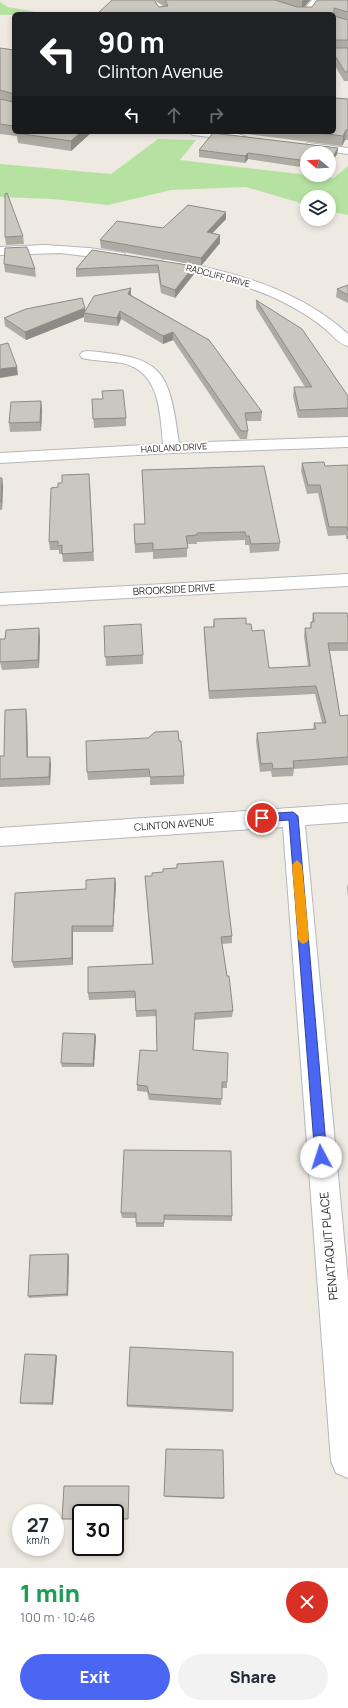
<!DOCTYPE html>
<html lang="en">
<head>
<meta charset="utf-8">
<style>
	:root { --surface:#fff; --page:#f2f2f3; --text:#1f2937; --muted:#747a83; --accent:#4a66f3 }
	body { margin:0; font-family:Manrope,sans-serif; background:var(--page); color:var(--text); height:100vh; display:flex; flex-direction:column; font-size:15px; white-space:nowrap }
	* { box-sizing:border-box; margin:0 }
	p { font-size:13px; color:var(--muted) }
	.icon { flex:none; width:22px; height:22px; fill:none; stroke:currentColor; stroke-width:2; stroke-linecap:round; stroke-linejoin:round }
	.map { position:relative; height:1568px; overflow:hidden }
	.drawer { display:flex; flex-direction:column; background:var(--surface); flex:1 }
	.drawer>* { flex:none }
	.top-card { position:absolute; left:12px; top:12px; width:324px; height:122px; border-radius:6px; box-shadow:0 2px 6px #0003; background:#202124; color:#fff; overflow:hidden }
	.needle { width:26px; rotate:288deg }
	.tools { position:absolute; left:300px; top:146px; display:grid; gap:8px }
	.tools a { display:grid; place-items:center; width:36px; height:36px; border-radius:50%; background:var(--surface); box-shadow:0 2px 6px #0003; font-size:20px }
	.speed { position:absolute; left:12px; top:1504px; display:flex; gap:8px; font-size:20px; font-weight:700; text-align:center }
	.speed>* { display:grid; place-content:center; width:52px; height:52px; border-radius:50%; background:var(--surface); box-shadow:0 2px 6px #0003; line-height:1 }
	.speed small { font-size:10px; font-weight:400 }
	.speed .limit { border:2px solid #111; border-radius:6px; background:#fff; color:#111 }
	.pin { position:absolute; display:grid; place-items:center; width:34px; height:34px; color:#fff; margin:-17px; border:2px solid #fff; border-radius:50%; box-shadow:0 1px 4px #0007 }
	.me { position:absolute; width:44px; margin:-22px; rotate:355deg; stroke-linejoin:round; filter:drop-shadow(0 0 3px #0008) }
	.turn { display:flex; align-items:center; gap:14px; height:84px; padding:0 20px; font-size:18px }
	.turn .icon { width:52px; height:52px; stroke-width:2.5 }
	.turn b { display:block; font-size:28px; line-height:34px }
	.lanes { display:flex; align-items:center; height:38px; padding:0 20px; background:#0003; justify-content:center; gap:20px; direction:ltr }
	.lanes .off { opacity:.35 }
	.round { display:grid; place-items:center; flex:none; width:42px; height:42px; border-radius:21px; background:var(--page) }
	.overview { display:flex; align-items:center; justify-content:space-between; height:68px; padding:0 20px }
	h1 { font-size:24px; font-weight:800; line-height:30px; color:#1e9e55 }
	.button { display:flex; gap:8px; margin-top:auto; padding:8px 20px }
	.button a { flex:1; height:46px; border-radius:24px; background:var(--accent); color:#fff; font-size:16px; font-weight:800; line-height:46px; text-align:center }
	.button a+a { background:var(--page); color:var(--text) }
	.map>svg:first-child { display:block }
	.green { fill:#b6e2a1 }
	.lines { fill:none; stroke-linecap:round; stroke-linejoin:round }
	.minor-casing { stroke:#b5b7c0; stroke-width:2 }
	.tertiary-casing { stroke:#b5b7c0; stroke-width:2 }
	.minor { fill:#fff; fill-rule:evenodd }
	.tertiary { fill:#fff; fill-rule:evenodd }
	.wall { fill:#aeaba4 }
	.shaded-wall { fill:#8d8b86 }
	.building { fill:#cac7bf; stroke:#8d8b86 }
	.route { fill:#4a66f3; stroke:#30429e }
	.slow { fill:#f59e0b }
	.labels { text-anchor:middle; stroke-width:4; stroke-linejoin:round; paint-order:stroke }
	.far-street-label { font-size:9px; fill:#2e2e2e; stroke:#fff }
	.street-label { font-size:10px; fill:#2e2e2e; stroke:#fff }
	.near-street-label { font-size:12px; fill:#2e2e2e; stroke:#fff }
</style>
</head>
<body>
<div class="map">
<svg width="348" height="1568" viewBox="0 0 348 1568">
	<rect width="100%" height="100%" fill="#eee9e1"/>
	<g class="green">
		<path d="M0,2L8,7L47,14L0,15Z"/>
		<path d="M158,139L196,140L180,160L334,178L348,166V215L329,211V197H307V205L246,187L171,190L108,205L52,199L0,197V164L111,174Z"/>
	</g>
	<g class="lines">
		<g class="minor-casing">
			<g id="minor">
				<path d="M143,0C155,0 162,2 167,14H159L156,8Z"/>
				<path d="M312,0H321L308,14H300Z"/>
				<path d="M45,245L89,248L124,253L125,256L119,260L60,253L0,255V247Z"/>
				<path d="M165,259C231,271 297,288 348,334V346C338,344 332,334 324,328C312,318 297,309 283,302C244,282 202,276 160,266L159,263Z"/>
				<path d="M87,351C163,357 169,369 179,443L348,437V447L172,453L0,463V453L163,444C160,412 160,371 122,363C109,361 95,361 82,358L80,355L82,352Z"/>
				<path d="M348,574V586L0,605V593Z"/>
				<path d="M348,804V822L305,825L348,1281V1478L336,1473L331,1461L283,827L0,846V828Z"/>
			</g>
		</g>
		<g class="tertiary-casing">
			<g id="tertiary">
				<path d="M188,132C200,132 240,130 247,138L242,141L193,135Z"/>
				<path d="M308,143L348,148V154L304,148L303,146Z"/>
			</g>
		</g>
		<use href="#minor" class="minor"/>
		<use href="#tertiary" class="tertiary"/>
	</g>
	<g class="wall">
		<path d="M155,0H310L304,7H312L348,0V81H344L334,64V14L159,7L164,6Z"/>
		<path d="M0,48L14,50V132H92L71,151L18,143L17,136L0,134Z"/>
		<path d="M348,99V140H345L342,146L231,132H334Z"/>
		<path d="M213,133L338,148L337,154L331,165L329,164V153H307V168L248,159L245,163L199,157V150Z"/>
		<path d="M226,219L212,233L220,235V243L201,266L101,248L100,240L163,228Z"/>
		<path d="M23,236L24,244L6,245L5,237Z"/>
		<path d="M92,250L194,266V274L175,298L161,293L158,273L76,277V269Z"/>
		<path d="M4,264L35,269L36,277L5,272Z"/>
		<path d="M348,285V303L336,297L337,289Z"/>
		<path d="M131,295L209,340L262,412L261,421H246L248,431L247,439H240L173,340L163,344L121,319L118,326L84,322V317L26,340L5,326L4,318L85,310Z"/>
		<path d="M256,300L348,396V417L298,418L293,396L294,387H305L256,308Z"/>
		<path d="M92,399L126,418V426L94,428Z"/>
		<path d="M41,401L42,410L41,431L10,432L9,423Z"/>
		<path d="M302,463L325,466L348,465V539H346V535L328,536L318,493L307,494L301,471Z"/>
		<path d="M142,470L280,543L279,551L250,553L249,545H245V540L197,542V544H187V557L153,559V552L135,553L134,524H145Z"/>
		<path d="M0,478L3,486L2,510H0V524Z"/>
		<path d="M90,483L94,561L63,562L62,554H59V550H50L49,542L58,487Z"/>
		<path d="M313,613L348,618V651H330L340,716L348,715V765L294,769L293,776L272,777L271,771L260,772L256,741L257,733L313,729L314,723H322L315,694L209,699L204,636V627H213L214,619L246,624L252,631L269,668L308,666L304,636L305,628H310L311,622H312Z"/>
		<path d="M104,626L143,655V664L106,666Z"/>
		<path d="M40,637L39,668L2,670L0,662Z"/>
		<path d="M27,716L28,757L51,764L50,785L0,787V756H4Z"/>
		<path d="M179,741L184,776V784L150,785V777L88,780L87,772Z"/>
		<path d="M177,864L232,936V943L222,944L233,1011L232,1017L195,1020L193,1050L227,1082V1088H222L221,1105L149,1100L147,1092L137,1091V1085L157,1051L156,1016L136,1017L135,998L89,1000L88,993L152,964L145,876H152L177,868Z"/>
		<path d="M115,878L116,885L113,932H73V965L14,968L12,962L86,889Z"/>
		<path d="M348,884V896L347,887Z"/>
		<path d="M95,1034L96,1037L94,1067H62L61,1063Z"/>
		<path d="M121,1213L232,1216V1221L164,1220V1227H136V1218H122Z"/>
		<path d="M69,1256L68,1296L29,1298L28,1296Z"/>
		<path d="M57,1356L53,1405L22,1404L20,1403Z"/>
		<path d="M127,1405L233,1410V1412L127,1407Z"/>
		<path d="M166,1449L224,1498L223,1499L165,1497Z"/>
	</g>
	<g class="shaded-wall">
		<path d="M304,0H310L302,10V1Z"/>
		<path d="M346,130L345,140L342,146L343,136Z"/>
		<path d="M81,132H92L71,151V141Z"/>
		<path d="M338,148L337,154L331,165L332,158Z"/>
		<path d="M248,153V159L245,163V156Z"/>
		<path d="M226,212V219L207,239V232Z"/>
		<path d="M220,235V243L201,266V258Z"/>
		<path d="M194,266V274L175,298V290Z"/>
		<path d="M131,288V297L128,294Z"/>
		<path d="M85,308L86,314L84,313V317L26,340L25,332Z"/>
		<path d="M120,311L121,319L118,326L117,318Z"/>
		<path d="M173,332V340L163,344V336Z"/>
		<path d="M17,367L18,375L0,378V369Z"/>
		<path d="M41,401L42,410L41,431L40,422Z"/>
		<path d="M2,478L3,486L2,510L1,501Z"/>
		<path d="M39,628L40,637L39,668L38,660Z"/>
		<path d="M26,709L27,716L28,765L27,757Z"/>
		<path d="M50,757L51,764L50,785L49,777Z"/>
		<path d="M115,878L116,885L113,932V926Z"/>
		<path d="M72,926L73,932V965L72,958Z"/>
		<path d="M95,1034L96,1037L94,1067L93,1064Z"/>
		<path d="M68,1254L69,1256L68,1296L67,1294Z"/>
		<path d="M56,1355L57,1356L53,1405L52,1403Z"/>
	</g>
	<g class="building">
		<path d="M112,0H154L159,7L168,6L165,0H275L297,7H312L317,0H348V12L334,8V14H97Z"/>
		<path d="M334,16L348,20V40H334Z"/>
		<path d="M0,48L14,50V94L0,90Z"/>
		<path d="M334,48H348V72H345L334,54Z"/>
		<path d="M334,98L348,99V130H346L343,136L311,132H334Z"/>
		<path d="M0,99L13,102L14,101V126L0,124Z"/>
		<path d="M18,132H81L71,141L16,133Z"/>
		<path d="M213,133L338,148L332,158H329V153H307V161L248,153L245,156L199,150Z"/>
		<path d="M7,193L23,236L5,237V194Z"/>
		<path d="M188,205L226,212L207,232L220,235L201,258L100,240L117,221L163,228Z"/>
		<path d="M27,247L35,269L4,264L5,248Z"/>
		<path d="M92,250L194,266L175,290L161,285L158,265L76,269Z"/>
		<path d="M348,285V295L337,289Z"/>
		<path d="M131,288L128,294L209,340L262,412L245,413L248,431H241L173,332L163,336L120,311L117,318L84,313L94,296Z"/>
		<path d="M82,298L85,308L25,332L4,318L26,309Z"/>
		<path d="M256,300L302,329L348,396V408L299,410L294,387H312Z"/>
		<path d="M8,343L17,367L0,369V345Z"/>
		<path d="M123,390L126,418L93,419L92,399H103L102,391Z"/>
		<path d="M41,401L40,422L9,423L11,402Z"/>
		<path d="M324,462L325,466L348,465V531L347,527H329L320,485H308L302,463Z"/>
		<path d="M264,466L280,543L251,544L249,536H246L245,532L197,533V535L186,536L188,548L153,550V543L135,544L134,524H145L142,470Z"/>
		<path d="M89,474L93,552L62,554V545L58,546V541L49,542L51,488L58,487V483H62V475Z"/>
		<path d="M0,478H2L1,501H0Z"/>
		<path d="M313,613H347L348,618V643H328L340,716L348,715V757L293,761L294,768L273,769L272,763L261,764L257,733L316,729L314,723H326L316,686L209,691L204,627H214V619L246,618V624H251L252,631L264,630L269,668L310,666L305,628H311V622H314Z"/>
		<path d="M141,624L143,655L105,657L104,626Z"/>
		<path d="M39,628L38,660L0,662V639H5L6,630Z"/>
		<path d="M26,709L27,757H50L49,777L0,779V756H4L5,710Z"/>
		<path d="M178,731L179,741H181L184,776L150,777L149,769L87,772L86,741L148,738L155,732Z"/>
		<path d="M223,861L232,936L221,937L227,976H229L233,1011L195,1013L193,1050L228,1053L227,1082H222V1099L149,1094L147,1086L137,1085L140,1050L157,1051L156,1010L136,1011L135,991L88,993V967L153,964L145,876H152V873L163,872V869L177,868V864Z"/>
		<path d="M115,878L113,926H72V958L12,962L15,893L86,889V880Z"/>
		<path d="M63,1033L95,1034L93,1064L61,1063Z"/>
		<path d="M124,1150L231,1151L232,1216L164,1215V1223H136V1213H121Z"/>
		<path d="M68,1254L67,1294L28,1296L30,1255Z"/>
		<path d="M130,1347L233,1352V1410L127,1405Z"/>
		<path d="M25,1354L56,1355L52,1403H20Z"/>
		<path d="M166,1449L223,1450L224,1498L164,1496Z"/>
		<path d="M64,1486H129L128,1519H115V1513H81V1519H62Z"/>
	</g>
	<path class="route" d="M293,812L298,816L327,1157L325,1162L321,1163L317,1162L315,1157L289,820L262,822L258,818L262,814Z"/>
	<path class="slow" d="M297,860L302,865L309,939L307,942L303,944L300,942L298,939L292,865Z"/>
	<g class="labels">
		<g class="far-street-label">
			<text transform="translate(218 276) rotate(15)" y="3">RADCLIFF DRIVE</text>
			<text transform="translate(174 448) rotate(-3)" y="3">HADLAND DRIVE</text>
		</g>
		<g class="street-label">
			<text transform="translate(174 589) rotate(-3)" y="4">BROOKSIDE DRIVE</text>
			<text transform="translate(174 824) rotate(-4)" y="4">CLINTON AVENUE</text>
		</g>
		<g class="near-street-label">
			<text transform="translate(329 1246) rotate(-95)" y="4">PENATAQUIT PLACE</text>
		</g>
	</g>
</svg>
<div class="tools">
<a><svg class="needle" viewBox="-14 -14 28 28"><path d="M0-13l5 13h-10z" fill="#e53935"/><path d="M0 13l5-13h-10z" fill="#747a83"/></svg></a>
<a><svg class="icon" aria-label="layers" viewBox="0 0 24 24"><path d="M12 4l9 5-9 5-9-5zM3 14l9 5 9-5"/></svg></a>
</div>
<div class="speed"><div>27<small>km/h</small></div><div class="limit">30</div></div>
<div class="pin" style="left:262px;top:818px;background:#d93025"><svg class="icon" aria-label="arrive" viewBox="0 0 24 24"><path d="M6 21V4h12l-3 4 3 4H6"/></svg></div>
<svg class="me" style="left:321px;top:1157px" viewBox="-20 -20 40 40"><circle r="19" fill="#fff"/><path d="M0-13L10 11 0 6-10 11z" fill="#4a66f3"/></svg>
<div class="top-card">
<div class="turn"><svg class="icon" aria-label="left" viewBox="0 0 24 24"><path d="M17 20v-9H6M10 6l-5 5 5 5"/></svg><div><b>90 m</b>Clinton Avenue</div></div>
<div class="lanes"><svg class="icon" aria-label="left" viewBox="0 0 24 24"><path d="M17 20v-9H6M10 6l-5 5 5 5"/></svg><svg class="icon off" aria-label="ahead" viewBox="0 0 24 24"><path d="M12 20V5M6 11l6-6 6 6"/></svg><svg class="icon off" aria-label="right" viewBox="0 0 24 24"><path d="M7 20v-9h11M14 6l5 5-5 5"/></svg></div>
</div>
</div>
<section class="drawer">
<div class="overview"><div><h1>1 min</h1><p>100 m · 10:46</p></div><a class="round" style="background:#d93025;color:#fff"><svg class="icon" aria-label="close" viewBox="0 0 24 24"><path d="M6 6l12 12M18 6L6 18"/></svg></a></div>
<div class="button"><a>Exit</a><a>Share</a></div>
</section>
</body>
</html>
